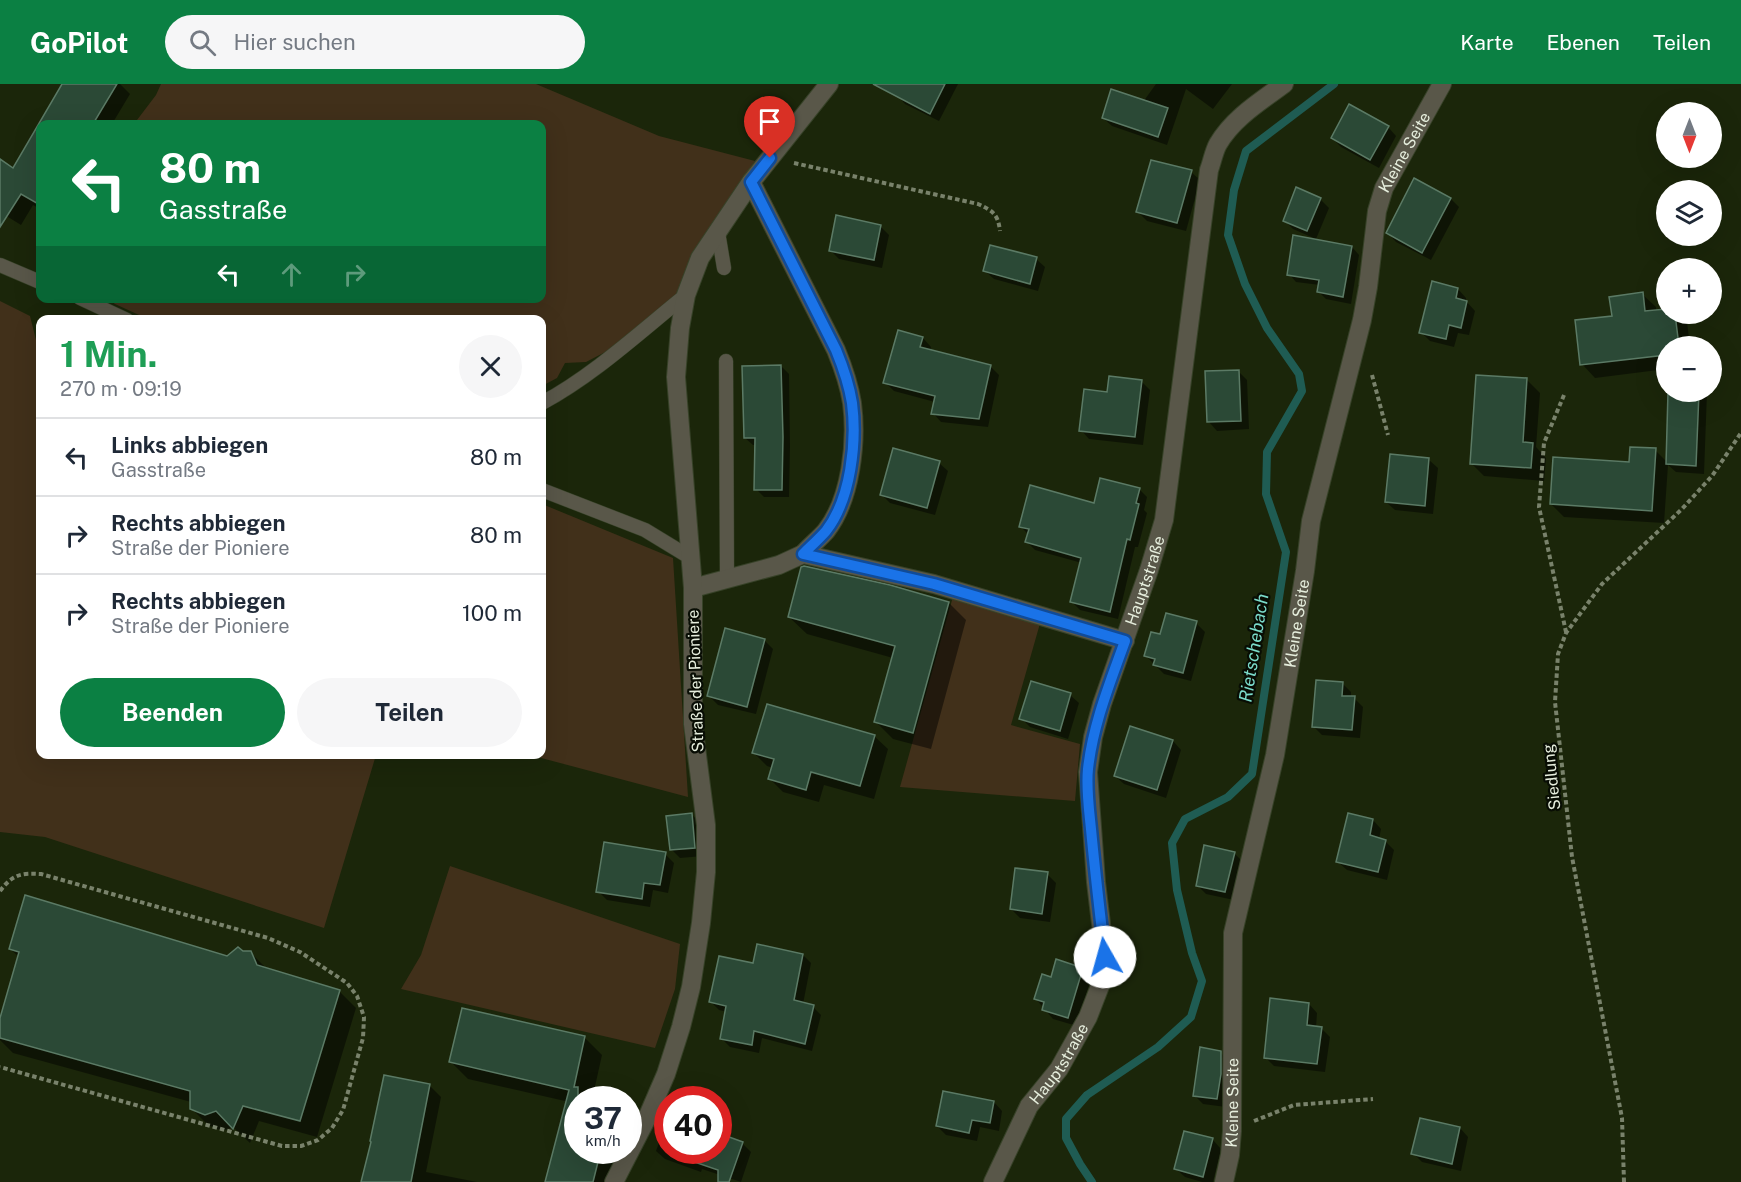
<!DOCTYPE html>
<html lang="de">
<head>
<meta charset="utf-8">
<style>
	:root { --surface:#fff; --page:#f6f6f7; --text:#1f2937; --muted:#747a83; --line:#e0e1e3; --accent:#0b8043 }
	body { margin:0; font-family:"Public Sans",sans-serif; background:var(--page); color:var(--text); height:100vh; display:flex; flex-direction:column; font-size:22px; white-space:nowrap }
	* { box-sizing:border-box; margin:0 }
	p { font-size:20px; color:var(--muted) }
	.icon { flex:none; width:33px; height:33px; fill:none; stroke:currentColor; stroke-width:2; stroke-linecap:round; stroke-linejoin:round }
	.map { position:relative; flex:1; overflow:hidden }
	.drawer { position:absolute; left:36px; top:231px; width:510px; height:444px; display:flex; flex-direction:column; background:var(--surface); border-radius:12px; box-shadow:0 6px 24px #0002 }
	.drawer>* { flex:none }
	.top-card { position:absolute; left:36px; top:36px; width:510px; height:183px; border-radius:12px; box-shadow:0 6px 24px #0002; background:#0b8043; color:#fff; overflow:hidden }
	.needle { width:39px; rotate:180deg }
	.fabs { position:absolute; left:1656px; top:18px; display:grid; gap:12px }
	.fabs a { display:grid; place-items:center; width:66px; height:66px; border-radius:50%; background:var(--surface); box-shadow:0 6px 24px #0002; font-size:30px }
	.speed { position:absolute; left:564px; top:1002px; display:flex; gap:12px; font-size:30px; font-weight:700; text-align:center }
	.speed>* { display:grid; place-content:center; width:78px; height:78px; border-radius:50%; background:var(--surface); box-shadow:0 6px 24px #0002; line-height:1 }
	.speed small { font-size:15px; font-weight:400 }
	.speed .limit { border:9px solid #d22; background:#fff; color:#111 }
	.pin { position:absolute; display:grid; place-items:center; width:51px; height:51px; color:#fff; margin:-62px -26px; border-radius:50% 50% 50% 0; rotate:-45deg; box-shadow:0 0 6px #0007 }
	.pin .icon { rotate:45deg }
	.me { position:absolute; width:66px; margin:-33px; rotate:353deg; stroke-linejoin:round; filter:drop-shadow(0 0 4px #0008) }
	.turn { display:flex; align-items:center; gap:21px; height:126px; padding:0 24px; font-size:27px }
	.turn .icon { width:78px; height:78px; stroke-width:2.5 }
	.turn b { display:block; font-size:42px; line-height:51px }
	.lanes { display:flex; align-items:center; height:57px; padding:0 24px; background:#0003; justify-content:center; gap:30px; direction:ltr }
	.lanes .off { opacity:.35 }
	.round { display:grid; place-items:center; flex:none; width:63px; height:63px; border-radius:32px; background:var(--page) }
	.head { display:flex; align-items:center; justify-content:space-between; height:102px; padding:0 24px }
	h1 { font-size:36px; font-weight:700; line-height:45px; color:#1e9e55 }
	.cta { display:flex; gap:12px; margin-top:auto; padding:12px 24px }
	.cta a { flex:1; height:69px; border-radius:36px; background:var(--accent); color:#fff; font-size:24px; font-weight:700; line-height:69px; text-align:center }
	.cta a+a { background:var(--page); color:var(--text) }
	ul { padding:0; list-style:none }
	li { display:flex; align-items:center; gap:18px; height:78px; padding:0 24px; border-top:2px solid var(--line) }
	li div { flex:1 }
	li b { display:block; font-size:22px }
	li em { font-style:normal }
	header { display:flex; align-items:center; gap:36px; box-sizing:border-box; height:84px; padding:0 30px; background:var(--accent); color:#fff }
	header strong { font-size:28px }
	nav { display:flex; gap:33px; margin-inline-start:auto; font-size:21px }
	.search { width:420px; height:54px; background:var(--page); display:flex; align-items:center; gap:15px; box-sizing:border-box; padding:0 21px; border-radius:33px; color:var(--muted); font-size:22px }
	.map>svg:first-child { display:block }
	.green { fill:#41301a }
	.shadow { fill:#0007 }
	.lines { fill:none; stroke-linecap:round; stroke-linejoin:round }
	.stream { stroke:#1f5c53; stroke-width:8 }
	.building { fill:#2b4936; stroke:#5b7a65; stroke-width:1.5 }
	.service-casing { stroke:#374228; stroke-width:15 }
	.minor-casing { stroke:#374228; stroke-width:20 }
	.tertiary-casing { stroke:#374228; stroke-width:20 }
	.path { stroke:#79826b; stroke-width:4; stroke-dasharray:4.5 3; stroke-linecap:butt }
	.service { stroke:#595749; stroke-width:14 }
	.minor { stroke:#595749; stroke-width:18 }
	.tertiary { stroke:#595749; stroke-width:18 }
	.route-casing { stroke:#114b97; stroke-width:15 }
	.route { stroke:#1a73e8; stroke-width:10 }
	.labels { text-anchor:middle; stroke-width:4.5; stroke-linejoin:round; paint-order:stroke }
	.street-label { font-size:16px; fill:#e6eedd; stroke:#080d04 }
	.water-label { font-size:18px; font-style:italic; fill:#7bdbca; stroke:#080d04 }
</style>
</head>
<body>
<header>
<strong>GoPilot</strong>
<div class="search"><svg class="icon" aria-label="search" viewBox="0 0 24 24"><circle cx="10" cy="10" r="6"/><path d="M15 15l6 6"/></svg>Hier suchen</div>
<nav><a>Karte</a><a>Ebenen</a><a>Teilen</a></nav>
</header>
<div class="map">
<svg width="1741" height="1098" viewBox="0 0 1741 1098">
	<rect width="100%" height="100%" fill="#1b260a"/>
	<g class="green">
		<path d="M161,0H536L659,52L755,77L693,175L679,210L615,263L586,278L565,279L557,294L542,302V236H150L115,220L109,215L542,214V40H134L156,11Z"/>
		<path d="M0,217L30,232L40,272V670L376,671L324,844L45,753L0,748Z"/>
		<path d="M542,420L673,474L688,713L530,671L542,670Z"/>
		<path d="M954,509L1041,536L1011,641L1080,660L1075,717L900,703Z"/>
		<path d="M450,782L680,860L675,905L655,964L401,905L421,871Z"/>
	</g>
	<g class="shadow">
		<path d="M64,0H120L130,10L112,40H41Z"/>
		<path d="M896,0H958L939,37L905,20L897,11Z"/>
		<path d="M1156,0H1232L1213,25L1186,5L1167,61L1112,42L1103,34L1143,18Z"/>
		<path d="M40,41V125L33,121L21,141L0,128V77L14,86Z"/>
		<path d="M1388,43L1396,52L1379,84L1341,63L1332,54Z"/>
		<path d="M1191,88L1200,96L1186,147L1147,137L1138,128Z"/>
		<path d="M1320,115L1329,124L1316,155L1293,145L1284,136Z"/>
		<path d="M1451,115L1459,123L1431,176L1396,158L1388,149Z"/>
		<path d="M880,142L889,151L882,184L839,175L830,166Z"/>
		<path d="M1352,163L1359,171L1351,220L1326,215L1319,208L1320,201L1296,198L1289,190Z"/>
		<path d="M1036,175L1045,183L1038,207L994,195L985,187Z"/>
		<path d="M1458,205L1466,214V217L1475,227L1469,251L1458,249L1454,263L1430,257L1421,248Z"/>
		<path d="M1642,210L1656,223V227L1666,226V230H1678L1687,238L1690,262H1666V285L1595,294L1582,280L1613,233Z"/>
		<path d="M923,254L931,263L930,267L990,282L999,291L988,343L941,338L933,329L935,318L894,307L885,298Z"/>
		<path d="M781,282L789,290L790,362L789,413H764L756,405V361H753L745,354Z"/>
		<path d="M1238,287L1247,296L1249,345L1217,347L1209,338Z"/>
		<path d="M1527,296L1540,309L1536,363L1546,374L1544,397L1484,392L1471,379Z"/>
		<path d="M1141,297L1150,306L1143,361L1089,355L1081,346L1109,310Z"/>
		<path d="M1670,308H1707L1704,390L1676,388L1668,381L1664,439L1564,433L1551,420L1655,366L1667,378Z"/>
		<path d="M1429,376L1438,384L1433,430L1395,426L1386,418Z"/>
		<path d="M939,379L948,387L935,431L890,419L881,410Z"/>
		<path d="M1139,405L1147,413L1144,426L1147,429L1138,463H1135L1118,535L1080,526L1072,518L1082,479L1035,466L1027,458L1029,451L1020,442Z"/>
		<path d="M949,519L966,536L931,665L893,655L876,638L893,574L807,550L789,533Z"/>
		<path d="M1196,539L1205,548L1191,597L1164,590L1146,572L1161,552Z"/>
		<path d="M764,556L773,565L756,630L718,621L709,612Z"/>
		<path d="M1342,599L1351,608V614H1354L1363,623L1360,654L1322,651L1313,642Z"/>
		<path d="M1070,611L1079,619L1068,655L1030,643L1021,634Z"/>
		<path d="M1131,644L1173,657L1181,666L1166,714L1124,700L1115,692Z"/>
		<path d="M874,652L888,665L874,715L824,701L819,718L783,708L770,695L773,684L767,682L754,669Z"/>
		<path d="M692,731L700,739L703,772L680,774L671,765Z"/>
		<path d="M1373,736L1381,745L1379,755L1385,757L1394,766L1387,796L1347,786L1338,778Z"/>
		<path d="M1234,769L1243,778L1234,816L1206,810L1197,801Z"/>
		<path d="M665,770L674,779L668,809L653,806L650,823L607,816L598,807Z"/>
		<path d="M1047,790L1056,799L1050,838L1020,834L1011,825Z"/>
		<path d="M10,865L227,873L242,869H251L268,886L339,907L356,924L317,1053L259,1037L250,1059L233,1043L222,1047L208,1041L191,1024V1018L13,969L0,956V940L19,873Z"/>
		<path d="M803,871L811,879L803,920L813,923L821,931L812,967L762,954L759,969L730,963L722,955L727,928L719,926L711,918L754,881Z"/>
		<path d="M1082,885L1091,894L1077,942L1053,935L1036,915L1052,895Z"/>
		<path d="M1309,920L1317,929L1316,944H1321L1330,953L1325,988L1274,982L1265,973Z"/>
		<path d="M463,925L585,954L602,971L592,1016H578V1020L468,995L451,978Z"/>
		<path d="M1220,968L1229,977L1226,1023L1203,1020L1194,1011Z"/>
		<path d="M430,1002L441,1013L426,1088L477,1098H362Z"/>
		<path d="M994,1018L1002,1027L999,1047L980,1043L977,1057L946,1051L937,1042Z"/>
		<path d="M668,1034V1066H718L742,1059L751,1068L741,1098L702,1085L701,1088L665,1075L656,1067Z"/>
		<path d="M1421,1035L1460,1044L1468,1053L1461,1087L1422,1078L1413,1069Z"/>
		<path d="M1213,1056L1221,1065L1213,1098H1202L1185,1093L1176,1085Z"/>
		<path d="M578,1066H617L609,1098H547Z"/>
	</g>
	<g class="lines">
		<path class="stream" d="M1092,1098L1080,1080L1066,1054V1035L1087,1011L1158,963L1191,933L1202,897L1192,869L1177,806L1172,759L1185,735L1228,713L1252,690L1286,468L1266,410L1267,368L1302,307L1299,290L1267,244L1245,200L1228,151L1234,106L1246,67L1334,0"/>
	</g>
	<g class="building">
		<path d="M62,0H117L93,40H40V121L21,110L0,143V75L13,84Z"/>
		<path d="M873,0H945L930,30Z"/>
		<path d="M1111,5L1168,24L1158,53L1102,34Z"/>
		<path d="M1349,20L1389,42L1370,76L1331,54Z"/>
		<path d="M1151,76L1192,86L1177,139L1136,128Z"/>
		<path d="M1414,94L1451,114L1422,169L1386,149Z"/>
		<path d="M1296,103L1321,114L1307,147L1283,137Z"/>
		<path d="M836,131L881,141L874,176L829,167Z"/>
		<path d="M1293,151L1352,162L1343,213L1317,208L1319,196L1287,191Z"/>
		<path d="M990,161L1037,173L1030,200L983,187Z"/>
		<path d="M1432,197L1458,204L1456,214L1467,217L1461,244L1449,241L1446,255L1419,249Z"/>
		<path d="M1643,208L1645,227L1666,225V230H1675L1679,262H1666V271L1580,281L1575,236L1612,232L1609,213Z"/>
		<path d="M898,246L923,253L920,263L991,281L979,335L931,330L935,312L883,299Z"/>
		<path d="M781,281L783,353L782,406H754L755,354H744L742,282Z"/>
		<path d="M1239,286L1241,337L1207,338L1205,287Z"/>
		<path d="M1476,291L1527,294L1523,358L1533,359L1531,384L1470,380Z"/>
		<path d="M1109,292L1142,296L1135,353L1079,347L1084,305L1107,308Z"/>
		<path d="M1668,308H1699L1696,382L1666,380Z"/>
		<path d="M1630,363L1656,364L1652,427L1550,420L1553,373L1629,378Z"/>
		<path d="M893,364L940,377L927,424L880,411Z"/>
		<path d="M1390,370L1429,374L1425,422L1385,418Z"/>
		<path d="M1100,394L1140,404L1136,419L1139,420L1130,456L1127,455L1110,528L1070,518L1081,474L1025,458L1029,445L1019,443L1030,401L1094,419Z"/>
		<path d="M804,482L890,501L949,518L913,649L874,638L895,562L788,533L801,483Z"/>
		<path d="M1166,529L1197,537L1183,589L1153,581L1155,575L1144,572L1151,548L1160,550Z"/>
		<path d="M725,544L765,555L747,623L707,612Z"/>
		<path d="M1316,596L1343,598L1342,612H1355L1352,646L1312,643Z"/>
		<path d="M1031,597L1071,609L1060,647L1019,635Z"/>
		<path d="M767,620L875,651L860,702L811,688L806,706L768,695L774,675L752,669Z"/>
		<path d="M1130,642L1173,656L1157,706L1114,692Z"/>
		<path d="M692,729L695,764L670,766L666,732Z"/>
		<path d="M1348,729L1373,735L1370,751L1386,756L1378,788L1336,778Z"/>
		<path d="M604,758L666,768L660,801L644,799L642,815L596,808Z"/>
		<path d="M1204,761L1235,768L1225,808L1196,802Z"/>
		<path d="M1015,784L1048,788L1042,830L1010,825Z"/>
		<path d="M25,811L227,872L238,863L243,867H251L257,881L340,906L300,1037L243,1022L233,1045L216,1027L205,1031L190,1025V1007L0,954V934L19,868L9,865Z"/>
		<path d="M757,860L803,870L794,916L814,921L805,960L754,947L752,961L720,955L726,922L709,918L719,872L753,879Z"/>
		<path d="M1056,875L1083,884L1068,934L1042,926L1044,918L1034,915L1042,890L1051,893Z"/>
		<path d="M1270,914L1309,919L1307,941L1322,943L1317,980L1264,974Z"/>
		<path d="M462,924L585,952L574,1003H578V1066H601L593,1098H545L569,1006L449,978Z"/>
		<path d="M1200,963L1221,967V990L1217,1015L1193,1012Z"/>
		<path d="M384,991L430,1000L411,1098H361L371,1058L370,1057Z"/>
		<path d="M943,1007L994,1017L990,1039L972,1036L969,1049L936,1042Z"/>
		<path d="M1420,1034L1460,1043L1452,1080L1411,1070Z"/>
		<path d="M1184,1047L1213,1054L1203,1093L1174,1085Z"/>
		<path d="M718,1049L743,1058L729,1098H718V1086L671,1070L672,1066H718Z"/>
	</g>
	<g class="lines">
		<g class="service-casing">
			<g id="service">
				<path d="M718,148L724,184"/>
				<path d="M0,181L40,198"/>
				<path d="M80,214L127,236"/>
				<path d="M726,277L727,494"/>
				<path d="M542,319C594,291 640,248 686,211"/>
				<path d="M542,406L645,446L691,474"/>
			</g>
		</g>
		<g class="minor-casing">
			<g id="minor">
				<path d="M751,98L836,266C843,283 849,300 852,319C857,358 851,415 826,447C819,455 810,462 803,470"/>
				<path d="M693,504L779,481L803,470L934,500L1125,557"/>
				<path d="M614,1098L647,1034L666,990L681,943L691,903L701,839L706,788V741L693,640V504L676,293L680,244L686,211L700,174L751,98L829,0"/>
				<path id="s1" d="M1224,1098L1230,1071L1232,1047L1233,849L1275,671L1305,487L1311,437L1362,236L1368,203L1377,127L1384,104L1442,0"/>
			</g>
		</g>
		<g class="tertiary-casing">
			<g id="tertiary">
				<path id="s2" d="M993,1098L1029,1022L1059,985L1088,933L1100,902L1105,873L1096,798L1088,688L1093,653L1102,620L1149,486L1164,436L1209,86C1212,78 1214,67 1218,60C1233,34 1261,17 1284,0"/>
			</g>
		</g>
		<g class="path">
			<path d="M794,79L978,120C993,127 998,130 1000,147"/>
			<path d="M1372,291L1388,351"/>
			<path d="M1564,311L1544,359L1539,423L1566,548"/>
			<path d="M0,807C13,790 21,789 41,790L268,854L300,868L347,899L357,912L364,933L363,954L343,1026L332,1044L318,1056L301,1062H282L0,983"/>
			<path d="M1254,1037L1294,1021L1373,1015"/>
			<path d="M1624,1098L1622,1034L1572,773L1555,618L1558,570L1566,549L1602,500L1682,425L1712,392L1741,349"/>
		</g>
		<use href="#service" class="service"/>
		<use href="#minor" class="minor"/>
		<use href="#tertiary" class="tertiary"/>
	</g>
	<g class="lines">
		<g class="route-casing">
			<path id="route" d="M770,74L751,98L836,266C843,283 849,300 852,319C857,358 851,415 826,447C819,455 811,462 803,470L934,500L1125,557C1110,599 1093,640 1088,685C1086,704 1089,725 1091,745C1095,788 1100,830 1105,873"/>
		</g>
		<use href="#route" class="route"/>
	</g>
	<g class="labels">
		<g class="street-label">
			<text dy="6" stroke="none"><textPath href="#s1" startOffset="1052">Kleine Seite</textPath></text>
			<text dy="6" stroke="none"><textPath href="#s2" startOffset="640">Hauptstraße</textPath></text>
			<text dy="6" stroke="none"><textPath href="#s1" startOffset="566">Kleine Seite</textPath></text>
			<text transform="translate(695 597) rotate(-92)" y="6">Straße der Pioniere</text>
			<text transform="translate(1551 693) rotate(-96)" y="6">Siedlung</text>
			<text dy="6" stroke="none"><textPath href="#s2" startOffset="136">Hauptstraße</textPath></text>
			<text dy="6" stroke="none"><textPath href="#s1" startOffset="80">Kleine Seite</textPath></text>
		</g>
		<g class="water-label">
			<text transform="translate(1254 564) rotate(-81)" y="6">Rietschebach</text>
		</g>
	</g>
</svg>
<div class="fabs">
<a><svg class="needle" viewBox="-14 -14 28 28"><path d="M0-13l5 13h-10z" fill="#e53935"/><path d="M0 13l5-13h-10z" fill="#747a83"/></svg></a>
<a><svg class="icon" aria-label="layers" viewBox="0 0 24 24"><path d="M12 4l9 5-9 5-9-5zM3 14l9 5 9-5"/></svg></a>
<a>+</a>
<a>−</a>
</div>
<div class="speed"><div>37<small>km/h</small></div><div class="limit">40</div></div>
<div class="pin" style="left:770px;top:74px;background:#d93025"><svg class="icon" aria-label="arrive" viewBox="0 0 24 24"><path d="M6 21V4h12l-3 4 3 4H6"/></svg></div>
<svg class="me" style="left:1105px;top:873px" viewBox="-20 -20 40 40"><circle r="19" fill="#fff"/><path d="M0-13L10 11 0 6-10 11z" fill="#1a73e8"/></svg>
<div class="top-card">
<div class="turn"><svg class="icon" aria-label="left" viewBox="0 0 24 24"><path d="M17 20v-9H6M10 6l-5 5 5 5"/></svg><div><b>80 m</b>Gasstraße</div></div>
<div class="lanes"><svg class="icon" aria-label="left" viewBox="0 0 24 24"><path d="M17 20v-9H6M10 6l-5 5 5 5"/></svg><svg class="icon off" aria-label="ahead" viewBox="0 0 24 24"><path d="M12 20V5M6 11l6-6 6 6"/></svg><svg class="icon off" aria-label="right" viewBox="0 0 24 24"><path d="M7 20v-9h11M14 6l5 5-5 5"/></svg></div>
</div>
<section class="drawer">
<div class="head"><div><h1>1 Min.</h1><p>270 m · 09:19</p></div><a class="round"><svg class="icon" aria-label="close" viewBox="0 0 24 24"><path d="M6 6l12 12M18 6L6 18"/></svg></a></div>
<ul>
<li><svg class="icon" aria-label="left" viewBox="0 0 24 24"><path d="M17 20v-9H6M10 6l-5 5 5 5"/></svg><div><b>Links abbiegen</b><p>Gasstraße</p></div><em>80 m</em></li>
<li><svg class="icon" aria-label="right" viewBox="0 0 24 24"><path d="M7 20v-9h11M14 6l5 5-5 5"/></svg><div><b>Rechts abbiegen</b><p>Straße der Pioniere</p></div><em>80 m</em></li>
<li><svg class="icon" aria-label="right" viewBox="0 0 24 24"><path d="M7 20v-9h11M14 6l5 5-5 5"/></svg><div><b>Rechts abbiegen</b><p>Straße der Pioniere</p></div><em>100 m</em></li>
</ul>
<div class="cta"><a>Beenden</a><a>Teilen</a></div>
</section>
</div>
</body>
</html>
